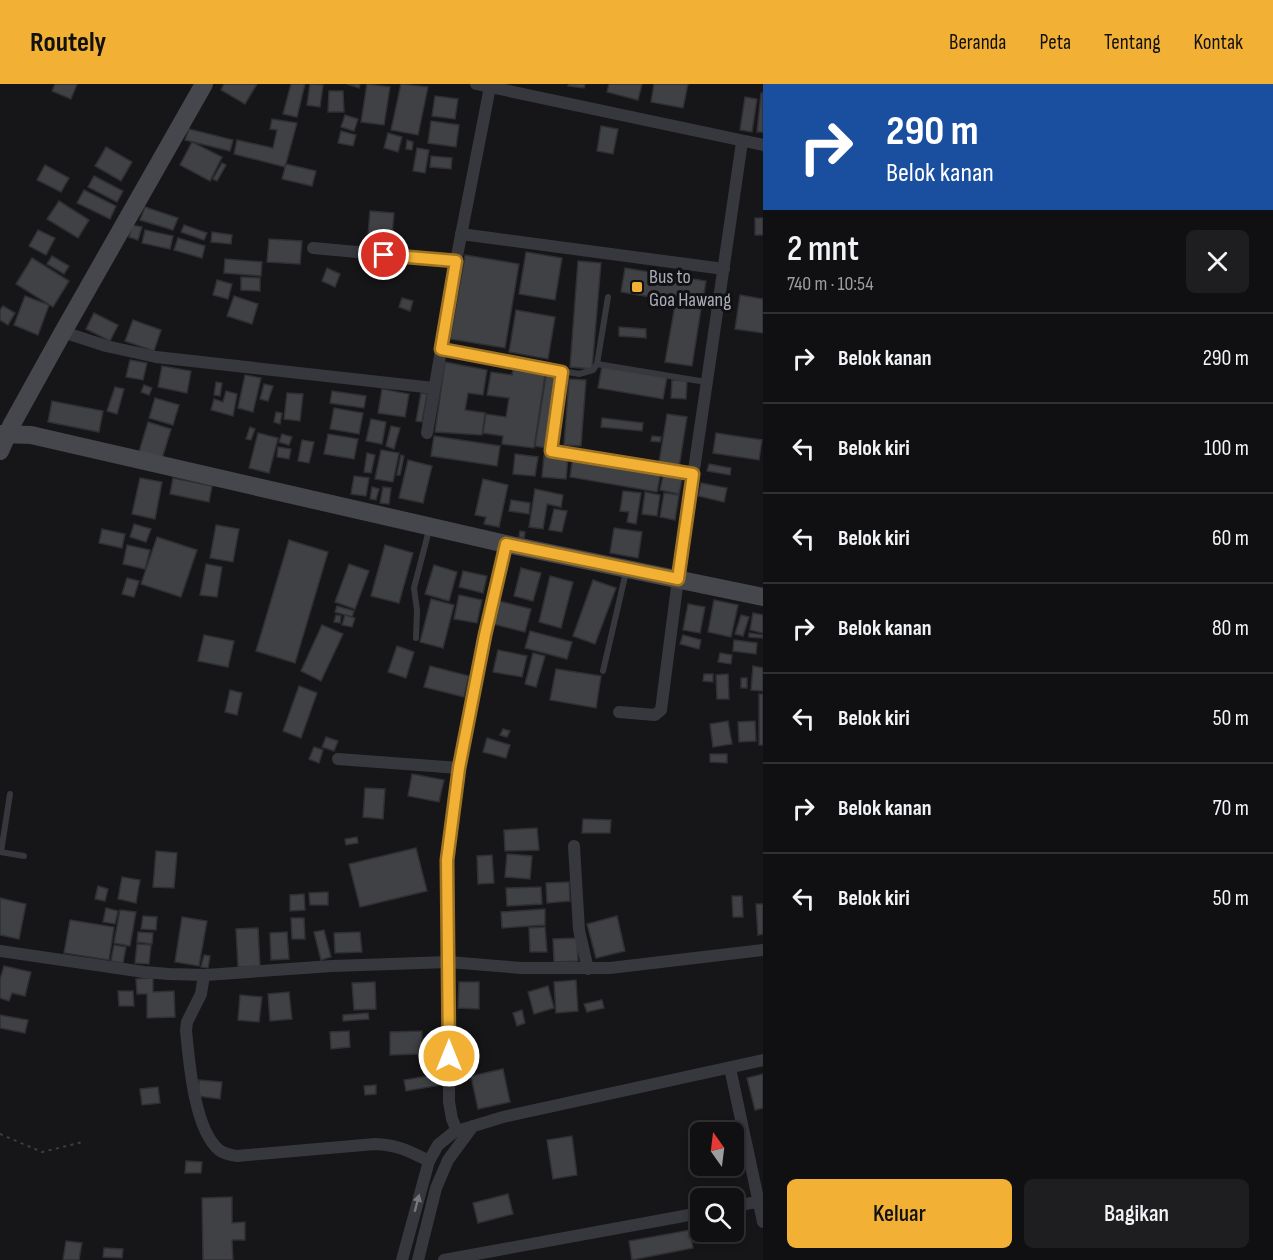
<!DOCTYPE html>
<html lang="id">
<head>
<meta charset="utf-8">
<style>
	:root { --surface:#101012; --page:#1e1e20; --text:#f1f3f6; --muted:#9c9d9f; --line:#303032; --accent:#f2b134 }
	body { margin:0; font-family:"Sofia Sans Condensed",sans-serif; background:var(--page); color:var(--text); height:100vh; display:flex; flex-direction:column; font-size:22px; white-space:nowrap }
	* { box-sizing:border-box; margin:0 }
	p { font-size:20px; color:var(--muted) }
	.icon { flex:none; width:33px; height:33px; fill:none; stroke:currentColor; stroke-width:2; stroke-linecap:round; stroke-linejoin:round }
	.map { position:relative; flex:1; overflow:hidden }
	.panel { display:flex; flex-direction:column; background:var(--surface); width:510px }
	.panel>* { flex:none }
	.top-card { background:#1a4fa0; color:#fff; overflow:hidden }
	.needle { width:39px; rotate:346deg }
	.controls { position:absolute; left:690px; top:1038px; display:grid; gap:12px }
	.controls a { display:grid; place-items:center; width:54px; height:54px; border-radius:9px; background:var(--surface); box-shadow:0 3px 9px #0003,0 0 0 2px var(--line); font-size:30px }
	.pin { position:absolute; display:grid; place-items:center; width:51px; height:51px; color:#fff; margin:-26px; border:3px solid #fff; border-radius:50%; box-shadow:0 2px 6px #0007 }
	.me { position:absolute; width:66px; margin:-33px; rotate:0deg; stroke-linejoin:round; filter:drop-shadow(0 0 4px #0008) }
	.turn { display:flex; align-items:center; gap:21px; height:126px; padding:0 24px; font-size:27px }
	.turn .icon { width:78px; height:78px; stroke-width:2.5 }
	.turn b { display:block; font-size:42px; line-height:51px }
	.round { display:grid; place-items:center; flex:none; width:63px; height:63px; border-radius:9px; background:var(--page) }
	.headline { display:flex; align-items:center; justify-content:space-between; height:102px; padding:0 24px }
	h1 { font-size:36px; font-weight:600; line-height:45px }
	.button { display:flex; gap:12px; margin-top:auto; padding:12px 24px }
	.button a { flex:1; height:69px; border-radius:9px; background:var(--accent); color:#111; font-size:24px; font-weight:600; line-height:69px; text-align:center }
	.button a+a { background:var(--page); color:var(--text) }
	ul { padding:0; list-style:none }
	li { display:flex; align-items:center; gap:18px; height:90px; padding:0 24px; border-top:2px solid var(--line) }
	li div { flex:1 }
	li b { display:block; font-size:22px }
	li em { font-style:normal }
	header { display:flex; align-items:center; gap:36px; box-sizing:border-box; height:84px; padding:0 30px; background:var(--accent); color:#111 }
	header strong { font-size:28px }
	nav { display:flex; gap:33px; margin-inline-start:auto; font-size:21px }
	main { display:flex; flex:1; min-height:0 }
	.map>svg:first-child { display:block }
	.building { fill:#404145; stroke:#303034; stroke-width:1.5 }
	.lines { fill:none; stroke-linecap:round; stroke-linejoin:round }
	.path { stroke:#3d3f44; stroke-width:2; stroke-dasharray:3 4.5; stroke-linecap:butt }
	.lane { stroke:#37383d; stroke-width:6 }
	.street { stroke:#37383d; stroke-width:12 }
	.secondary { stroke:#45474d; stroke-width:18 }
	.oneway { fill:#757881 }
	.route-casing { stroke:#9d7322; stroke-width:15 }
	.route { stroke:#f2b134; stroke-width:10 }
	.poi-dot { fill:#f2b134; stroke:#111113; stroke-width:2 }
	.labels { text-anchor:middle; stroke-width:6; stroke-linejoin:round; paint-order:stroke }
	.poi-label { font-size:20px; fill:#a8adb8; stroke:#111113; text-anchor:start }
</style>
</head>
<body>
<header>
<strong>Routely</strong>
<nav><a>Beranda</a><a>Peta</a><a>Tentang</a><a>Kontak</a></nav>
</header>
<main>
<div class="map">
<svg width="763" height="1176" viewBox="0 0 763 1176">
	<rect width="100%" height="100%" fill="#161618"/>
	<g class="building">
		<path d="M55,0H77L71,15L52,7Z"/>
		<path d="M224,0H257L245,20L221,6Z"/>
		<path d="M291,0H305L297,33L283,30Z"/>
		<path d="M310,0L323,1L320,23L307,21Z"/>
		<path d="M347,0H360L359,4Z"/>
		<path d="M367,0L390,3L384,41L361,38Z"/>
		<path d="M401,0L428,3L418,51L391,46Z"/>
		<path d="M569,0H585L584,4L568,2Z"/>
		<path d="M609,0H642L638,16L607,8Z"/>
		<path d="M654,0H688L683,24L651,18Z"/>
		<path d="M329,7H343L344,28H328Z"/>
		<path d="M761,9H763V48H757Z"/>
		<path d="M435,12L458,15L455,35L432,32Z"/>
		<path d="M745,13L757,15L752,48L740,46Z"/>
		<path d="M345,31L358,35L354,47L341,43Z"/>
		<path d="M272,35L297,39L285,83L234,70L237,56L273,64L277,46L270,45Z"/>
		<path d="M431,37L459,41L456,63L428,59Z"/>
		<path d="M601,42L618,45L613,70L597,67Z"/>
		<path d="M189,45L233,56L230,67L185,56Z"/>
		<path d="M341,47L356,51L353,62L338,59Z"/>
		<path d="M388,49L402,53L398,68L384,64Z"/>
		<path d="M407,56L413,58L412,66L406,65Z"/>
		<path d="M192,58L222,73L210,97L180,81Z"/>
		<path d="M106,63L132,78L121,97L95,82Z"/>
		<path d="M417,64L429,66L425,89L413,87Z"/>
		<path d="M431,72L452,74L451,85L430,83Z"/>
		<path d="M222,79L226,81L217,97L213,95Z"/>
		<path d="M286,80L316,87L312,102L282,95Z"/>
		<path d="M45,81L69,94L61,108L37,96Z"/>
		<path d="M94,92L123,107L117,118L88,103Z"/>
		<path d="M84,106L116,122L110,135L77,119Z"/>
		<path d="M59,117L89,136L78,154L47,135Z"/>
		<path d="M145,123L178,134L173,146L140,136Z"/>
		<path d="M370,127L394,129L391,165L367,163Z"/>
		<rect x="755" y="134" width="8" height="17"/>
		<path d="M132,141L142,143L138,156L129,153Z"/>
		<path d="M184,141L207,149L204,156L181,148Z"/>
		<path d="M38,146L55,154L46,171L29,162Z"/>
		<path d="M145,146L173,152L170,165L142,159Z"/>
		<path d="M212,148L232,151L231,160L211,158Z"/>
		<path d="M178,154L205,162L202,174L174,166Z"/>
		<path d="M269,155L302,157L300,180L267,178Z"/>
		<path d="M526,168L562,174L555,216L519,210Z"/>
		<path d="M465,171L519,180L505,264L450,255Z"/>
		<path d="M52,172L69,182L64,190L47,180Z"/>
		<path d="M32,174L69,197L53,223L16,200Z"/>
		<path d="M225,175L262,178L261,192L224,189Z"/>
		<path d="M578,177L601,179L592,285L570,283Z"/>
		<path d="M327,184L340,190L335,203L322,197Z"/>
		<path d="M625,184L706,197L702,222L621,208Z"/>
		<path d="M241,193L260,194V207L241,206Z"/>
		<path d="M217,196L232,200L228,215L213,211Z"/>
		<path d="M740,211L763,215V249L735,245Z"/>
		<path d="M25,212L49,221L38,251L14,241Z"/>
		<path d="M234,212L258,220L252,240L227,232Z"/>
		<path d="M402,214L413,217L410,227L399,223Z"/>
		<path d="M675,221L701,225L692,282L665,278Z"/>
		<path d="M3,222L15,229L8,241L0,236V226Z"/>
		<path d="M516,226L555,233L548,275L509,268Z"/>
		<path d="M94,229L118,241L110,257L86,245Z"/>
		<path d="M133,236L161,246L154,267L125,257Z"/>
		<path d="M619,243L646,245V254L619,252Z"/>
		<path d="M130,276L147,279L143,296L126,293Z"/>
		<path d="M445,278L487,286L483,311L468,309L465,326L485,329L482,351L435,348Z"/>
		<path d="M162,282L191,287L187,309L158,303Z"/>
		<path d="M602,282L667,293L663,315L598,304Z"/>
		<path d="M513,286L545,291L534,364L502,360L503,352L483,349L486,330L506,333L509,314L487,311L491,288L512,291Z"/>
		<path d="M245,291L261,294L253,328L238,324Z"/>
		<path d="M546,292L557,294L546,364L535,362Z"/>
		<path d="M569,295L586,296L581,362L564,361Z"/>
		<path d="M672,296L687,297L686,315L671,314Z"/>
		<path d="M216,298L222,299L220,312L214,311Z"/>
		<path d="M264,300L273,302L268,317L260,315Z"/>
		<path d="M144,301L152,304L149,311L141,308Z"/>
		<path d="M115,303L124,305L117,330L107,327Z"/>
		<path d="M382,305L409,310L405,333L378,329Z"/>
		<path d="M226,307L237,310L233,332L211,326L214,315L223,318Z"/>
		<path d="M332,307L366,312L364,324L330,319Z"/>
		<path d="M287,309L303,310L300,337L284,335Z"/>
		<path d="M421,309L427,310L422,338L416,337Z"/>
		<path d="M155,314L179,321L173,341L149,334Z"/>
		<path d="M52,317L103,327L99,348L48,338Z"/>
		<path d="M334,324L363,329L359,350L330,345Z"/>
		<path d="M276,328L282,329L280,340L274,338Z"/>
		<path d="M667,330L687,333L679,383L659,379Z"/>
		<path d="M602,334L643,339L642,347L601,343Z"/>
		<path d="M371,335L386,338L382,360L366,357Z"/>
		<path d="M148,338L171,345L161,378L138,371Z"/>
		<path d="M391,342L400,344L394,365L386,362Z"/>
		<path d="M250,343L255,345L251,356L246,355Z"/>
		<path d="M258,349L278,354L269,389L249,384Z"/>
		<path d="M716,349L762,356L759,376L713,369Z"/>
		<path d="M282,350L292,353L289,361L279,358Z"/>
		<path d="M328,350L358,355L354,375L324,370Z"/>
		<path d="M434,352L500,362L497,382L431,372Z"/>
		<path d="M652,352L661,353L660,358L651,357Z"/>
		<path d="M302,356L314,358L309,379L298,377Z"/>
		<path d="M278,363L291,365L289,375L277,373Z"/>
		<path d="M381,366L399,369L393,398L375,395Z"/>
		<path d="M367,369L375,371L371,389L364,388Z"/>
		<path d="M515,370L538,373L535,392L513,390Z"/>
		<path d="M401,371L404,372L400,391H397Z"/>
		<path d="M544,371L568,373L566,395L542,393Z"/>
		<path d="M573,372L661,387L657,408L570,393Z"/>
		<path d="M408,376L432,382L423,419L399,414Z"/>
		<path d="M709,380L731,384L730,391L707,387Z"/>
		<path d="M664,387L683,391L679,410L660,406Z"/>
		<path d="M354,392L369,394L366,412L351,410Z"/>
		<path d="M140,394L162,398L155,435L132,430Z"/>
		<path d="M173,394L212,402L209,418L170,410Z"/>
		<path d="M483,395L508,401L499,443L484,440L486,433L475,431Z"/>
		<path d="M701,399L727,404L724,418L698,412Z"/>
		<path d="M372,403L379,405L376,416L370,415Z"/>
		<path d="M383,403L391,404L389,420L380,419Z"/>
		<path d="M535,405L563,411L561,423L547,420L543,445L529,443Z"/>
		<path d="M623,407L641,409L636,440L627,438L629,428L620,427Z"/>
		<path d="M645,408L660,411L657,432L642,430Z"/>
		<path d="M664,409L679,411L675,436L660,433Z"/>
		<path d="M511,416L530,419L529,430L509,427Z"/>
		<path d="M554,425L567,427L562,448L549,446Z"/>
		<path d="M134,440L151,445L146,458L130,453Z"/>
		<path d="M216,441L239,445L233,478L210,474Z"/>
		<path d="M614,444L642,448L638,474L610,469Z"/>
		<path d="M102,445L125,450L122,464L99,459Z"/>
		<path d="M520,447L525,448L524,454L519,453Z"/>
		<path d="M157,453L197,466L181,513L141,500Z"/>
		<path d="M289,456L328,468L295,579L256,567Z"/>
		<path d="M127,461L150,466L145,485L123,480Z"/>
		<path d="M385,461L413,469L399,519L371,512Z"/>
		<path d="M206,480L222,483L217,513L200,511Z"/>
		<path d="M349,480L369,487L355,525L335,518Z"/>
		<path d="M434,481L457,488L449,517L425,510Z"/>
		<path d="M521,484L541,489L533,517L514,512Z"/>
		<path d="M463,487L487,492L483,509L459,503Z"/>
		<path d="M550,492L573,498L561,544L539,538Z"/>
		<path d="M127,494L139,497L134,513L122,510Z"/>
		<path d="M593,496L616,504L595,560L573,552Z"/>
		<path d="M459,511L482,516L477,539L454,535Z"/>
		<path d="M431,515L454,521L443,564L420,558Z"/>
		<path d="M714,516L738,521L731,553L708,548Z"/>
		<path d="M499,517L531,525L525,548L493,540Z"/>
		<path d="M688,520L705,523L700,549L683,546Z"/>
		<path d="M337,522L354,527L352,533L335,528Z"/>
		<path d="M753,529L763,531V549L750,546Z"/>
		<path d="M336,531L341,532L340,539L334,538Z"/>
		<path d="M345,531L355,534L352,543L342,541Z"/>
		<path d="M741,531L749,533L743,552L735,550Z"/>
		<path d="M322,541L343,550L321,597L301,587Z"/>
		<path d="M530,547L572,558L567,575L525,564Z"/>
		<path d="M749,549L763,551V554L749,553Z"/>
		<path d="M204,551L234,557L228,583L198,577Z"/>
		<path d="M683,551L701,556L699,565L680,560Z"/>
		<path d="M734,556L757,559L756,570L733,567Z"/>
		<path d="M397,562L414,568L406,594L388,588Z"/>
		<path d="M498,566L527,572L522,593L493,588Z"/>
		<path d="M533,569L545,572L536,603L525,600Z"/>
		<path d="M720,569L732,571L731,580L718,578Z"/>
		<path d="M430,582L469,592L464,613L424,603Z"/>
		<path d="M753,582L763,584V607L751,606Z"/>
		<path d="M556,585L601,592L596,624L550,616Z"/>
		<path d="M704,590H713V598L703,597Z"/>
		<path d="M728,590L729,615H717L716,591Z"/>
		<rect x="741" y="594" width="6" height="10"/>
		<path d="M299,602L317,609L301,654L283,647Z"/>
		<path d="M230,606L242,609L237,631L225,628Z"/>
		<rect x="759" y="610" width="4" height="51"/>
		<path d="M728,637L732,660L713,663L710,640Z"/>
		<path d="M755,637L756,657L739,658L738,638Z"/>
		<path d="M503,645L510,647L507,653L500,651Z"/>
		<path d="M326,653L338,657L334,667L322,663Z"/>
		<path d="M487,654L510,661L506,674L483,668Z"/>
		<path d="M314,663L323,666L319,679L309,675Z"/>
		<path d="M710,670H727V679L710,678Z"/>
		<path d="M412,690L444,696L439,718L408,712Z"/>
		<path d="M365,704L385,705L383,735L363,733Z"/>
		<path d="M583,735L611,736L610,749H582Z"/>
		<path d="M537,744L539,766L505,767L504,746Z"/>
		<path d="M357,753L358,759L346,761L345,755Z"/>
		<path d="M416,764L427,807L360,823L349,780Z"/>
		<path d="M156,767L177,769L174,804L153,803Z"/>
		<path d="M507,770L532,772L530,795L505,793Z"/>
		<path d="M492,771L494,799L478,800L477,772Z"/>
		<path d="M122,793L140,796L136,819L118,815Z"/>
		<path d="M569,798L570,817L547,819L546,799Z"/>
		<path d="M98,802L108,805L105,817L95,815Z"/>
		<path d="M541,803L542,820L507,822L506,804Z"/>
		<path d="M328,808V821H310L309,809Z"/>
		<path d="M304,810L305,826L290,827V811Z"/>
		<path d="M732,812H742L743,833H733Z"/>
		<path d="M0,814L26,820L19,855L0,851Z"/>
		<path d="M756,820H763V850L758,851Z"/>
		<path d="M106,824L118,827L115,840L103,838Z"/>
		<path d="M545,825V841L502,844L501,828Z"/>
		<path d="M120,826L136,828L130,862L114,859Z"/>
		<path d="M143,832L157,833L156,846L141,845Z"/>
		<path d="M617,832L625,867L596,874L587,840Z"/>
		<path d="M182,833L207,837L199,882L175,878Z"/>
		<path d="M291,834H304L305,855H292Z"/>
		<path d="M70,836L114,843L109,876L64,869Z"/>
		<path d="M545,843L547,868H530L529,844Z"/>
		<path d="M258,844L260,882L238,883L236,845Z"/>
		<path d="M324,846L331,873L321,876L314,848Z"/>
		<path d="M138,848L153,849L152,860L137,858Z"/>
		<path d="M287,848L289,875L271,876L270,849Z"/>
		<path d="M360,848L362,868L335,869L334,849Z"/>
		<path d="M577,854L578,877L554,878L553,855Z"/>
		<path d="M137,860L151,861L149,880L135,879Z"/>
		<path d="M114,861L126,863L123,879L111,877Z"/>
		<path d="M204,871L210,872L208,884L201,883Z"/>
		<path d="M4,882L31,888L25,912L12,909L9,917L0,914V895Z"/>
		<path d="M153,894V908L174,907L175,933L147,934V910H137L136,895Z"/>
		<path d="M576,896L578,927L556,929L554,898Z"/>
		<path d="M375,898L376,925L354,926L352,899Z"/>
		<path d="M459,898H479V925L458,924Z"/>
		<path d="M548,902L554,924L534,930L528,908Z"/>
		<path d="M118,907H133L134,922H119Z"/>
		<path d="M289,908L292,935L270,937L268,910Z"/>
		<path d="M240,911L262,913L259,938L238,936Z"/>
		<path d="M602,916L604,924L587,928L584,920Z"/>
		<path d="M522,926L525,939L517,942L513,929Z"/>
		<path d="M368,929L369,935L343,937V931Z"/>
		<path d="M0,931L28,936L25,949L0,944Z"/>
		<path d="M349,947L350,963L331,965L330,948Z"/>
		<path d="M422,947V970L390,971V948Z"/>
		<path d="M441,963L444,970L435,974L433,967Z"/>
		<path d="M503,985L510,1018L478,1025L471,992Z"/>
		<path d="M439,990L441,1001L406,1007L404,996Z"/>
		<path d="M763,990V1024L755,1026L747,994Z"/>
		<path d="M199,996L222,998L220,1015L198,1012Z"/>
		<path d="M376,1001V1010L365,1011L364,1002Z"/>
		<path d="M158,1003L160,1019L142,1021L140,1005Z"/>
		<path d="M738,1045L743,1059L734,1062V1048H729Z"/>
		<path d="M572,1052L577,1091L553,1095L547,1056Z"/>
		<path d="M700,1059V1074L698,1075L693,1062Z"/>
		<path d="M186,1077L202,1078L201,1089H185Z"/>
		<path d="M508,1110L513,1130L478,1139L473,1119Z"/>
		<path d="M232,1113V1139L245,1138V1156H232L233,1176H203L202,1114Z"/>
		<path d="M690,1146L693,1164L632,1176L629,1157Z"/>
		<path d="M66,1157L82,1159L79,1176H63Z"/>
		<path d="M104,1164L123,1165L122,1174L103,1173Z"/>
	</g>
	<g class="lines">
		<path class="path" d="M0,1050L42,1068L83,1058"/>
		<g class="lane">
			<path d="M441,265L579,290L593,286L597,280L608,213"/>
			<path d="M597,280L706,298"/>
			<path d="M562,288L551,367L693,390"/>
			<path d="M416,554L417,526L414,504L429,446"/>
			<path d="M603,587L626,488"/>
			<path d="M0,768L24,772"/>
			<path d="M1,768L10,710"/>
		</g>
		<g class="street">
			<path d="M476,0L763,61"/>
			<path d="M461,150L724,185"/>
			<path d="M313,164L456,177"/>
			<path d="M63,248L106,262L156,273L434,304"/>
			<path d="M427,349L456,177L490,3"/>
			<path d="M619,628L655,631L661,626L678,495L742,58"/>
			<path d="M338,675L459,684"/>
			<path d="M574,762L579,846L588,885"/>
			<path d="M0,867L144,888L169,890L206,891L332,882L449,878L447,776L459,684L485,551L506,460"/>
			<path d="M204,891L201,910L187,938L186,946C189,977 194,1045 219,1066C224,1070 231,1071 237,1072L375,1060C398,1061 409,1067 429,1077"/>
			<path d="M730,984L763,1138"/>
			<path d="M457,1047L452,1035L449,1018V878L521,884H610L763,866"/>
			<path d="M734,1122L763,1117"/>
			<path d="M402,1176L429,1077L438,1061L454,1048L503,1033L763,976"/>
			<path d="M418,1176L436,1104L448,1076L473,1042"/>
			<path d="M444,1176L700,1129"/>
		</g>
		<g class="secondary">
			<path d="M0,350L31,351L506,460L763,513"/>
			<path d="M0,367L12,340L63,248L204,0"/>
		</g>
	</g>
	<defs><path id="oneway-solid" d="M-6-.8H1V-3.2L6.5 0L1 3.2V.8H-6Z" transform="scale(1.5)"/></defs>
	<use class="oneway" href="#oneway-solid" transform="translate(417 1119) rotate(-75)"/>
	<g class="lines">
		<g class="route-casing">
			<path id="route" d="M384,171L456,177L441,265L562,288L551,367L693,390L678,495L506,460L485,551L459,684L447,776L449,972"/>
		</g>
		<use href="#route" class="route"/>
	</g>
	<rect class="poi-dot" x="631" y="197" width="12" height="12" rx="3"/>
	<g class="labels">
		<g class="poi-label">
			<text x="649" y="199">Bus to<tspan x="649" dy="23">Goa Hawang</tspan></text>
		</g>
	</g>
</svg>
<div class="controls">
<a><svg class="needle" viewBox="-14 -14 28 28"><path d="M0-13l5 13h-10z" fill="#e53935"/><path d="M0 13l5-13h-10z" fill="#9c9d9f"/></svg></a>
<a><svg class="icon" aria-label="search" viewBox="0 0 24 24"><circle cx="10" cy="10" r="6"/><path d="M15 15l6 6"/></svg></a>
</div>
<div class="pin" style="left:384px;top:171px;background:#d93025"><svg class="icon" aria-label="arrive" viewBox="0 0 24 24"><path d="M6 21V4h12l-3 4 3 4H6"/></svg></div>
<svg class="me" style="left:449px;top:972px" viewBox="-20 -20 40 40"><circle r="17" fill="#f2b134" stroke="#fff" stroke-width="3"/><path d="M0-11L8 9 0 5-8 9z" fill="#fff"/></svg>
</div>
<section class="panel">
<div class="top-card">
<div class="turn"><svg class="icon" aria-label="right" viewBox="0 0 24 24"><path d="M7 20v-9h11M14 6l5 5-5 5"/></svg><div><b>290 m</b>Belok kanan</div></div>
</div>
<div class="headline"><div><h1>2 mnt</h1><p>740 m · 10:54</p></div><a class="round"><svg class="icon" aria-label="close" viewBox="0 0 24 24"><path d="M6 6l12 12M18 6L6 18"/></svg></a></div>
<ul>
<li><svg class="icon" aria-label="right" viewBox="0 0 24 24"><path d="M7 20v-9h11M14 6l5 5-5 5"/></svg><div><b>Belok kanan</b></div><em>290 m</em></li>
<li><svg class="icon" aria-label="left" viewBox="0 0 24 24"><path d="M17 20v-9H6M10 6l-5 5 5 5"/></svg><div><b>Belok kiri</b></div><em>100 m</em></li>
<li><svg class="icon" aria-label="left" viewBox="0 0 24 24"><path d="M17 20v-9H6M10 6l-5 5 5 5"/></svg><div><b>Belok kiri</b></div><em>60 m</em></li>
<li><svg class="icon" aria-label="right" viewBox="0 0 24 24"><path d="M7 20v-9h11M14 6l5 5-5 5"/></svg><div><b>Belok kanan</b></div><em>80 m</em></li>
<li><svg class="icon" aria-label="left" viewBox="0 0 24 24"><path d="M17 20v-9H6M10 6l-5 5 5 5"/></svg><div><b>Belok kiri</b></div><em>50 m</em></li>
<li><svg class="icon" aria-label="right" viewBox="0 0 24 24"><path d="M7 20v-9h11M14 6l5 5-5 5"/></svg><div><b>Belok kanan</b></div><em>70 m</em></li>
<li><svg class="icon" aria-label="left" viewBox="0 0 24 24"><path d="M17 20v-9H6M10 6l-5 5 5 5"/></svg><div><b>Belok kiri</b></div><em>50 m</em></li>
</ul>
<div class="button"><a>Keluar</a><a>Bagikan</a></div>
</section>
</main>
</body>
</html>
